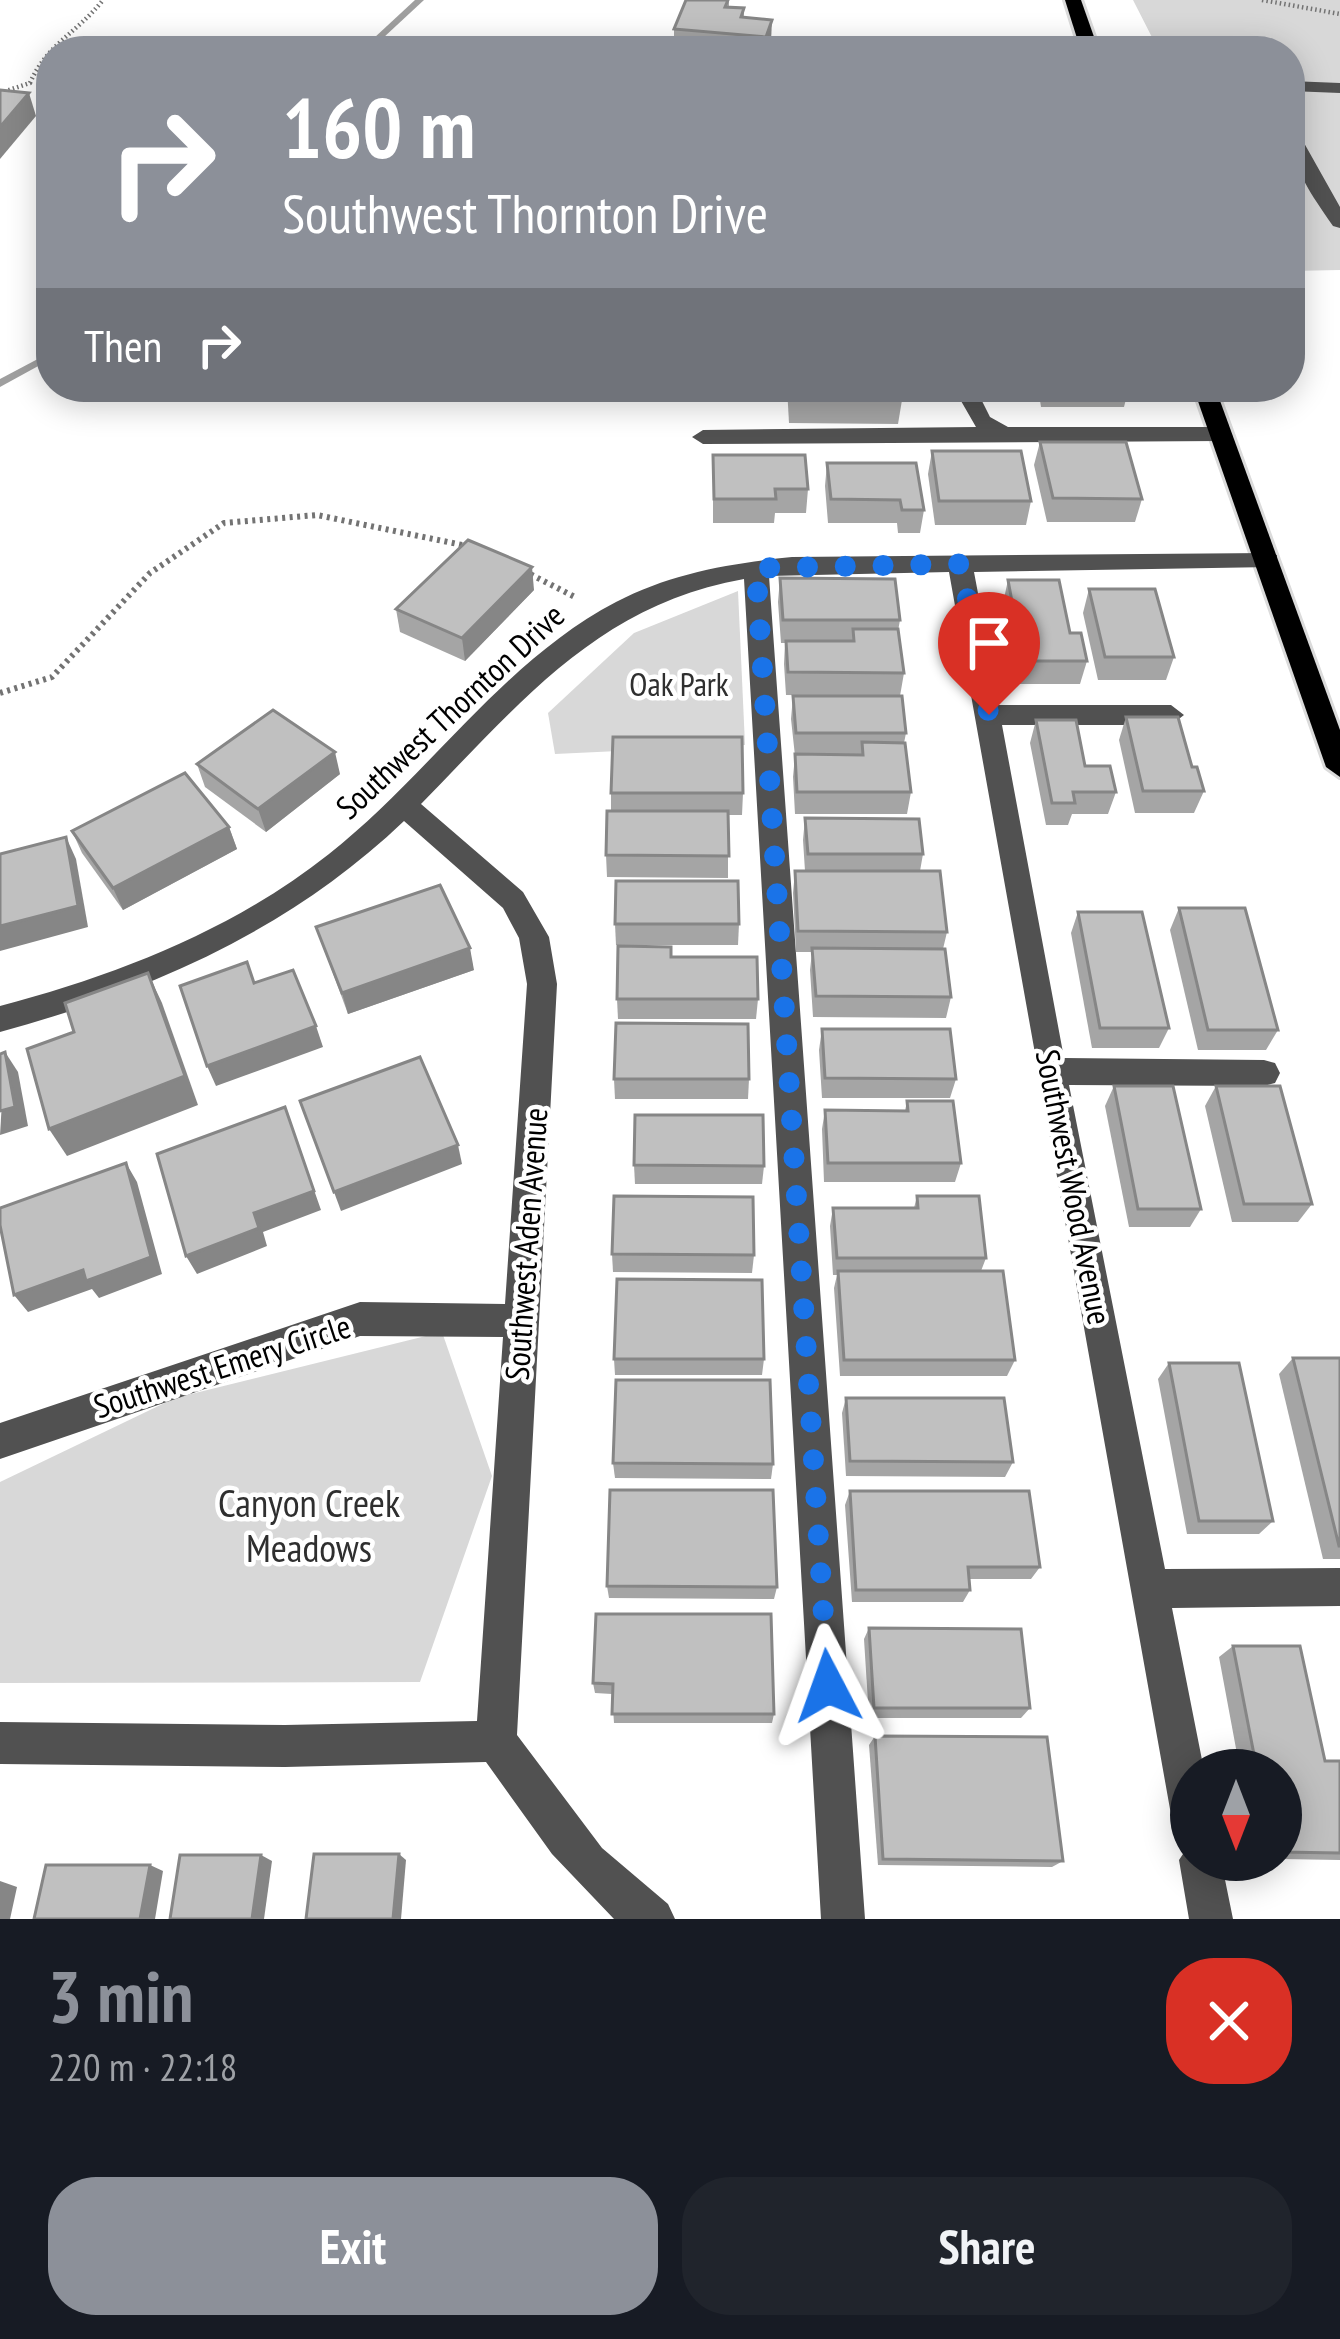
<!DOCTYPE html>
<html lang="en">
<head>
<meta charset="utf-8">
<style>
	:root { --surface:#171b24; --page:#20242c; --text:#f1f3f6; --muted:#9ea1a6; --accent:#8c9099 }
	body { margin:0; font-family:"PT Sans Narrow",sans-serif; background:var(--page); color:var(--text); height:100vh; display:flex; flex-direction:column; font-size:45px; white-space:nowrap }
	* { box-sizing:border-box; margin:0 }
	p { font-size:39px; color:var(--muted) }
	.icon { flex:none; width:66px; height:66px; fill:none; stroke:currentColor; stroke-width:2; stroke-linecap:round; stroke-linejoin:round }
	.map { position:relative; height:1919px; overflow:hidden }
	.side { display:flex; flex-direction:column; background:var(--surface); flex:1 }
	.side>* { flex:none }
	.banner { position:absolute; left:36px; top:36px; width:1269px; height:366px; border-radius:48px; box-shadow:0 6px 30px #0003; background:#8c9099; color:#fff; overflow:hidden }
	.needle { width:78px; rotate:180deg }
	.tools { position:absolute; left:1170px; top:1749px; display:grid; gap:24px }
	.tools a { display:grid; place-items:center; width:132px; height:132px; border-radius:50%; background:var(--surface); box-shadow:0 6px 30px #0003; font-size:60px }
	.pin { position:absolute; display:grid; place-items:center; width:102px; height:102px; color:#fff; margin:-123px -51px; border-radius:50% 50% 50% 0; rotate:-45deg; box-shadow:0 0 12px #0007 }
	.pin .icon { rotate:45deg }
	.me { position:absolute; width:132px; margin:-66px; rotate:356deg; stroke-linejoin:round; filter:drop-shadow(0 0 9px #0008) }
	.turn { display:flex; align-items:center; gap:42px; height:252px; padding:0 48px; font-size:54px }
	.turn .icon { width:156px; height:156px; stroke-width:2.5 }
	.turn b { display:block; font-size:84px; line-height:102px }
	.then { display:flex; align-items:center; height:114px; padding:0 48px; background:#0003; gap:24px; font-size:45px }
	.round { display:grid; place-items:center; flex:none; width:126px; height:126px; border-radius:48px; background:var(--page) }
	.summary { display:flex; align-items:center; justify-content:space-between; height:204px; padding:0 48px }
	h1 { font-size:72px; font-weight:800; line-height:90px; color:var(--accent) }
	.button { display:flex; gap:24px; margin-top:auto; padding:24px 48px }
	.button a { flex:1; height:138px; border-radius:48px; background:var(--accent); color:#fff; font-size:48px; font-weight:800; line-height:138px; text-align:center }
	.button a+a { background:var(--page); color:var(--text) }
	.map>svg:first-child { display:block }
	.green { fill:#d8d8d8 }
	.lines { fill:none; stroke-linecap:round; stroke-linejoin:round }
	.stream { fill:#9f9f9f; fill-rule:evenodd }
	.major-casing { stroke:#dbdbdb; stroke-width:6 }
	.path-far1 { stroke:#737373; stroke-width:4.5; stroke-dasharray:1.5 3; stroke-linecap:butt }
	.path { stroke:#737373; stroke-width:6; stroke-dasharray:3 4.5; stroke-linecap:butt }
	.minor { fill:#515151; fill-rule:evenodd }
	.major { fill:#000; fill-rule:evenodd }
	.wall { fill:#a5a5a5 }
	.shaded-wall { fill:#868686 }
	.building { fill:#c0c0c0; stroke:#868686; stroke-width:3 }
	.route { stroke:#1a73e8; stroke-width:21; stroke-dasharray:0 37.8 }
	.labels { text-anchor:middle; stroke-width:9; stroke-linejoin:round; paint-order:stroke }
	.park-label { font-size:33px; fill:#2f2f2f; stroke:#fff }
	.street-label { font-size:33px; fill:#000; stroke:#fff }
	.near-park-label { font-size:39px; fill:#2f2f2f; stroke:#fff }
</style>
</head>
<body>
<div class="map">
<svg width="1340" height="1919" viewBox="0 0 1340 1919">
	<rect width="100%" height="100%" fill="#fff"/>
	<g class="green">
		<path d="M1133,0H1340V270L1290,271V51H1159Z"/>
		<path d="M738,591L745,745L555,754L548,713L634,633Z"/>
		<path d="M442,1332L492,1476L420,1682L0,1683V1482L175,1398Z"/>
	</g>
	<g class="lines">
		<g class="stream">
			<path d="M415,0H424L369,51H360Z"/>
			<path d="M51,352V359L0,387V379Z"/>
		</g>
		<g class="major-casing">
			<g id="major">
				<path d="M1065,0H1081L1099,51H1081Z"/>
				<path d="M1193,387H1215L1340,730V777L1326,767Z"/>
			</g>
		</g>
		<g class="path-far1">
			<path d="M1262,0L1340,14"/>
			<path d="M0,93L30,83C47,44 76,34 103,0"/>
		</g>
		<g class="path">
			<path d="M524,571L575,597"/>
			<path d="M0,693L52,677L150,573L224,523L317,515L472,547"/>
		</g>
		<g class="minor">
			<path d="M1290,81L1340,83V93L1290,91Z"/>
			<path d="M1290,128L1299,134L1340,207V228L1333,226C1312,195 1290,167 1290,128Z"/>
			<path d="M953,387H975L990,417L1008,427H1221L1232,434L1221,441L703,444L692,437L703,430L976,427Z"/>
			<path d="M1268,553L1277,555V567L974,572L999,705H1171L1184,715L1171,725H1002L1064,1058L1264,1060L1275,1063L1280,1073L1275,1083L1264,1086L1069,1085L1165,1569L1340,1568V1606L1172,1608L1204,1770H1191V1830L1176,1824L1170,1809L949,572L769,576L865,1919H821L744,579C599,604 519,704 421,804L523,892L549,937L557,984L517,1735L602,1848L668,1904L675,1919H614L552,1854L486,1762L285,1767L0,1764V1722L285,1725L477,1721L503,1337L360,1336L0,1459V1423L360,1302L505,1304L527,984L519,938L503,908L404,821C290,930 150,991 0,1032V1006C117,975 233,930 329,854C428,776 503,661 616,602C671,573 732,563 792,557Z"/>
			<path d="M1191,1842V1860H1221L1233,1919H1189L1179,1860Z"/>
		</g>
		<use href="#major" class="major"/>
	</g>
	<g class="wall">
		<path d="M686,0H729V7L744,8V18L771,42L768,51H674V29Z"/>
		<path d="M787,387H900L902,400L898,424L789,423Z"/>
		<path d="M1038,387H1129L1124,407H1041Z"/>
		<path d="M1040,442L1142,499L1135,522H1047L1034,465Z"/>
		<path d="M932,451L1031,501L1026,525H935L928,474Z"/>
		<path d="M713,455L808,489L806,513H775L774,523H713Z"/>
		<path d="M827,463L924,510L920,533H898L897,523H828L825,486Z"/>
		<path d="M780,578L900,620L898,631L904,673L900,696L786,695L784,664L785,643H781L778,602Z"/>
		<path d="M1008,580L1070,633L1087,661L1080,684H1017L1003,603Z"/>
		<path d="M1089,589L1174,657L1166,680H1098L1083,613Z"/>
		<path d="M534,590L465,661L400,632L396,609Z"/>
		<path d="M793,696L906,733L904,743L911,792L907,814H795L793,777L795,756L791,719Z"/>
		<path d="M1126,717L1192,767L1204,791L1194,813H1135L1119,740Z"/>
		<path d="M1036,720L1116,792L1108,814H1072L1068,825H1046L1030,743Z"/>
		<path d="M197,764L340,774L266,832L205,787Z"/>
		<path d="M611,793H743L742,815H728V878L607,877L606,855L611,811Z"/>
		<path d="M805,818L923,854L920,871L947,932L943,949L951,997L946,1018L813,1017L810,970L812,952H796L793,893L795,871H805L803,840Z"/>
		<path d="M229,827L237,849L123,910L82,853L72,831Z"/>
		<path d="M1179,908L1278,1030L1266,1050H1198L1170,930Z"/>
		<path d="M1078,912L1169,1028L1159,1048H1092L1071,933Z"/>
		<path d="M615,924H739L738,945H616Z"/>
		<path d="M316,927L474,970L348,1014Z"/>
		<path d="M671,957L758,999L756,1019H618L617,999Z"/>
		<path d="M822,1029L956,1079L950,1098H822L819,1050Z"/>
		<path d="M614,1079H749L748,1099H615Z"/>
		<path d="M1114,1086L1201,1209L1190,1227H1129L1105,1106Z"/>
		<path d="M1216,1086L1312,1204L1298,1222H1232L1205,1106Z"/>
		<path d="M907,1101L961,1163L955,1182H824L822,1129L825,1110L905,1111Z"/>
		<path d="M634,1165L764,1166L762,1184H635Z"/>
		<path d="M917,1196L986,1258L981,1271L1015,1360L1007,1376H840L834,1288L837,1275H833L830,1226L833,1208H914Z"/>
		<path d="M612,1254L754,1255L752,1273L613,1272Z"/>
		<path d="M1293,1358H1340V1559H1323L1279,1374Z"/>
		<path d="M614,1359H764L762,1375H615Z"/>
		<path d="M1169,1363L1273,1521L1259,1534H1187L1158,1379Z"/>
		<path d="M846,1398L1013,1462L1005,1477L846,1476L842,1413Z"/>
		<path d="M613,1463L773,1464L771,1479L615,1478Z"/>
		<path d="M850,1491L1040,1567L1031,1579H969L970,1590L963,1602H852L845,1505Z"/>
		<path d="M607,1586L777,1587L774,1599L609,1598Z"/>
		<path d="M596,1614L774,1714L772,1723H614L612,1694L595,1693L593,1683Z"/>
		<path d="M869,1628L1030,1708L1021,1718H869L864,1639Z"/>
		<path d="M1233,1646L1325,1761H1340V1860L1281,1859V1770H1240L1219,1657Z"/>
		<path d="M875,1736L1063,1861L1052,1867L878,1865L869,1745Z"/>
	</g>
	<g class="shaded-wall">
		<path d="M772,20L771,42L768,51H765L766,37Z"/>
		<path d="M29,93L36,116L0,159V127Z"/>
		<path d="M532,567L534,590L465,661L462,638Z"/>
		<path d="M335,752L340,774L266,832L258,809Z"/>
		<path d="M229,827L237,849L123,910L113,888Z"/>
		<path d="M66,837L76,859L88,927L0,951V926Z"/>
		<path d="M470,948L474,970L348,1014L342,993Z"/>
		<path d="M148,973L162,1003L198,1105L67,1156L49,1129Z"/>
		<path d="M316,1026L323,1047L216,1086L207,1066Z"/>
		<path d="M5,1052L18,1072L28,1126L0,1135Z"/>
		<path d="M285,1107L321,1210L263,1232L267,1246L197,1274L186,1256Z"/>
		<path d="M458,1145L462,1164L341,1211L334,1192Z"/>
		<path d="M126,1163L137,1182L162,1274L99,1298L92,1289L28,1312L14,1295Z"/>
		<path d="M399,1854L406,1860L401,1919H393Z"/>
		<path d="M261,1855L272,1861L264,1919H252Z"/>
		<path d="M150,1865L163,1871L155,1919H140Z"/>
		<path d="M0,1881L17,1887L10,1919H0Z"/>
	</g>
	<g class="building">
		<path d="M686,0H728L725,7L744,8L741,17L772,20L766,37L674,29Z"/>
		<path d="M0,90L29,93L0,127Z"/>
		<path d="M790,387H900L902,400H791Z"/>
		<path d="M1040,442H1126L1142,499L1053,498Z"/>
		<path d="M932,451H1021L1031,501H939Z"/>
		<path d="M713,455H805L808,489H775L776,499H714Z"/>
		<path d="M827,463H916L924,510H902L900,500L831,499Z"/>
		<path d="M468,540L532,567L462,638L396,609Z"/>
		<path d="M780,578L895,579L900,620H783Z"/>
		<path d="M1008,580H1059L1070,633H1081L1087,661H1023Z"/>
		<path d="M1089,589H1155L1174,657H1105Z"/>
		<path d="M853,629H898L904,673L788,672L786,641H854Z"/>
		<path d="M793,696H902L906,733H796Z"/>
		<path d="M273,710L335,752L258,809L197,764Z"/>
		<path d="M1126,717H1178L1192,767H1197L1204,791H1143Z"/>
		<path d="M1036,720H1076L1085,766H1110L1116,792H1073L1075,803H1052Z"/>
		<path d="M613,737H742L743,793H611Z"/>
		<path d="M862,742L905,743L911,792H797L795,754L863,755Z"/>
		<path d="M185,773L229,827L113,888L72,831Z"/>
		<path d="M607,811H728L729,856L606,855Z"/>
		<path d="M805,818L919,819L923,854H808Z"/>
		<path d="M66,837L78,906L0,926V854Z"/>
		<path d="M795,871H940L947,932L798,931Z"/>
		<path d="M616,881H738L739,924H615Z"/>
		<path d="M440,885L470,948L342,993L316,927Z"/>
		<path d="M1179,908H1245L1278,1030H1208Z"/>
		<path d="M1078,912H1142L1169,1028H1100Z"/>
		<path d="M618,946L671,947V957H757L758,999H617Z"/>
		<path d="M812,948L945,949L951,997L816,996Z"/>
		<path d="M247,962L254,983L293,970L316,1026L207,1066L180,986Z"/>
		<path d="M148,973L185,1076L49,1129L27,1049L74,1032L65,1003Z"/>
		<path d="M616,1023L748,1024L749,1079H614Z"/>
		<path d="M822,1029H950L956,1079L825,1078Z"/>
		<path d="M5,1052L15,1107L0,1111V1054Z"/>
		<path d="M420,1057L458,1145L334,1192L300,1101Z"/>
		<path d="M1114,1086H1173L1201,1209H1138Z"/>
		<path d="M1216,1086H1280L1312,1204H1244Z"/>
		<path d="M907,1101H953L961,1163H828L825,1110L908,1111Z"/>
		<path d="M285,1107L314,1191L254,1213L259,1228L186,1256L157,1154Z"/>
		<path d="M635,1115H763L764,1166L634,1165Z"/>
		<path d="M126,1163L151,1257L86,1281L83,1270L14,1295L0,1225V1208Z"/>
		<path d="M614,1196L753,1197L754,1255L612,1254Z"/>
		<path d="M917,1196H979L986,1258H837L833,1208H918Z"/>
		<path d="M838,1271H1003L1015,1360H844Z"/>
		<path d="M617,1279L762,1280L764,1359H614Z"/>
		<path d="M1293,1358H1340V1546H1339Z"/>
		<path d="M1169,1363H1239L1273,1521H1199Z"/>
		<path d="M616,1380H770L773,1464L613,1463Z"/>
		<path d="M846,1398H1004L1013,1462L850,1461Z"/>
		<path d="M610,1490H773L777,1587L607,1586Z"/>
		<path d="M850,1491H1029L1040,1567H968L970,1590H856Z"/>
		<path d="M596,1614H771L774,1714H612L613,1684L593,1683Z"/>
		<path d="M869,1628L1021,1629L1030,1708H874Z"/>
		<path d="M1233,1646H1300L1325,1761H1340V1853L1281,1852V1770H1257Z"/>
		<path d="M875,1736L1047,1737L1063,1861L883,1859Z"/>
		<path d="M314,1854H399L393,1919H306Z"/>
		<path d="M180,1855H261L252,1919H170Z"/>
		<path d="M46,1865H150L140,1919H34Z"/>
	</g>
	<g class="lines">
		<path class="route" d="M828,1686L756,568L961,564L989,715"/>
	</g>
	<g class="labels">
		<g class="park-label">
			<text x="679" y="696">Oak Park</text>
		</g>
		<g class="street-label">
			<text transform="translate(450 711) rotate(-43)" y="12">Southwest Thornton Drive</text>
			<text transform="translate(1074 1187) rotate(79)" y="12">Southwest Wood Avenue</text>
			<text transform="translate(526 1244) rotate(-86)" y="12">Southwest Aden Avenue</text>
			<text transform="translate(222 1366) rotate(-18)" y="12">Southwest Emery Circle</text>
		</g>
		<g class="near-park-label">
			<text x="309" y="1517">Canyon Creek<tspan x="309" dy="45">Meadows</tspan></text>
		</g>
	</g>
</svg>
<div class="tools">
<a><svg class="needle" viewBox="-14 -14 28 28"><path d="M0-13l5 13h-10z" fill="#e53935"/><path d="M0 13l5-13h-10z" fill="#9ea1a6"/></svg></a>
</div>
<div class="pin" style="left:989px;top:715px;background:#d93025"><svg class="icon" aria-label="arrive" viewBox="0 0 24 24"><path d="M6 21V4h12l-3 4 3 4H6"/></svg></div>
<svg class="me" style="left:828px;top:1686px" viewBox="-20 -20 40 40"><path d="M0-17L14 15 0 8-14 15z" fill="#1a73e8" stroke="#fff" stroke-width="4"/></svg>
<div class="banner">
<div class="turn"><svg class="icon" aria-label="right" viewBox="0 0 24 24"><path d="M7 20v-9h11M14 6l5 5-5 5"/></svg><div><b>160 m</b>Southwest Thornton Drive</div></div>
<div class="then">Then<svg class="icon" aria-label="right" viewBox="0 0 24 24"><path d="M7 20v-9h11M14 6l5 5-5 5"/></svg></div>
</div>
</div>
<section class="side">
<div class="summary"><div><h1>3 min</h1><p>220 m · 22:18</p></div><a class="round" style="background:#d93025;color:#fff"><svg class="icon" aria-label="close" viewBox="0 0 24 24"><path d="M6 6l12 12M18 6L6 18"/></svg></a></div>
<div class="button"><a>Exit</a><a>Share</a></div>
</section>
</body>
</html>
